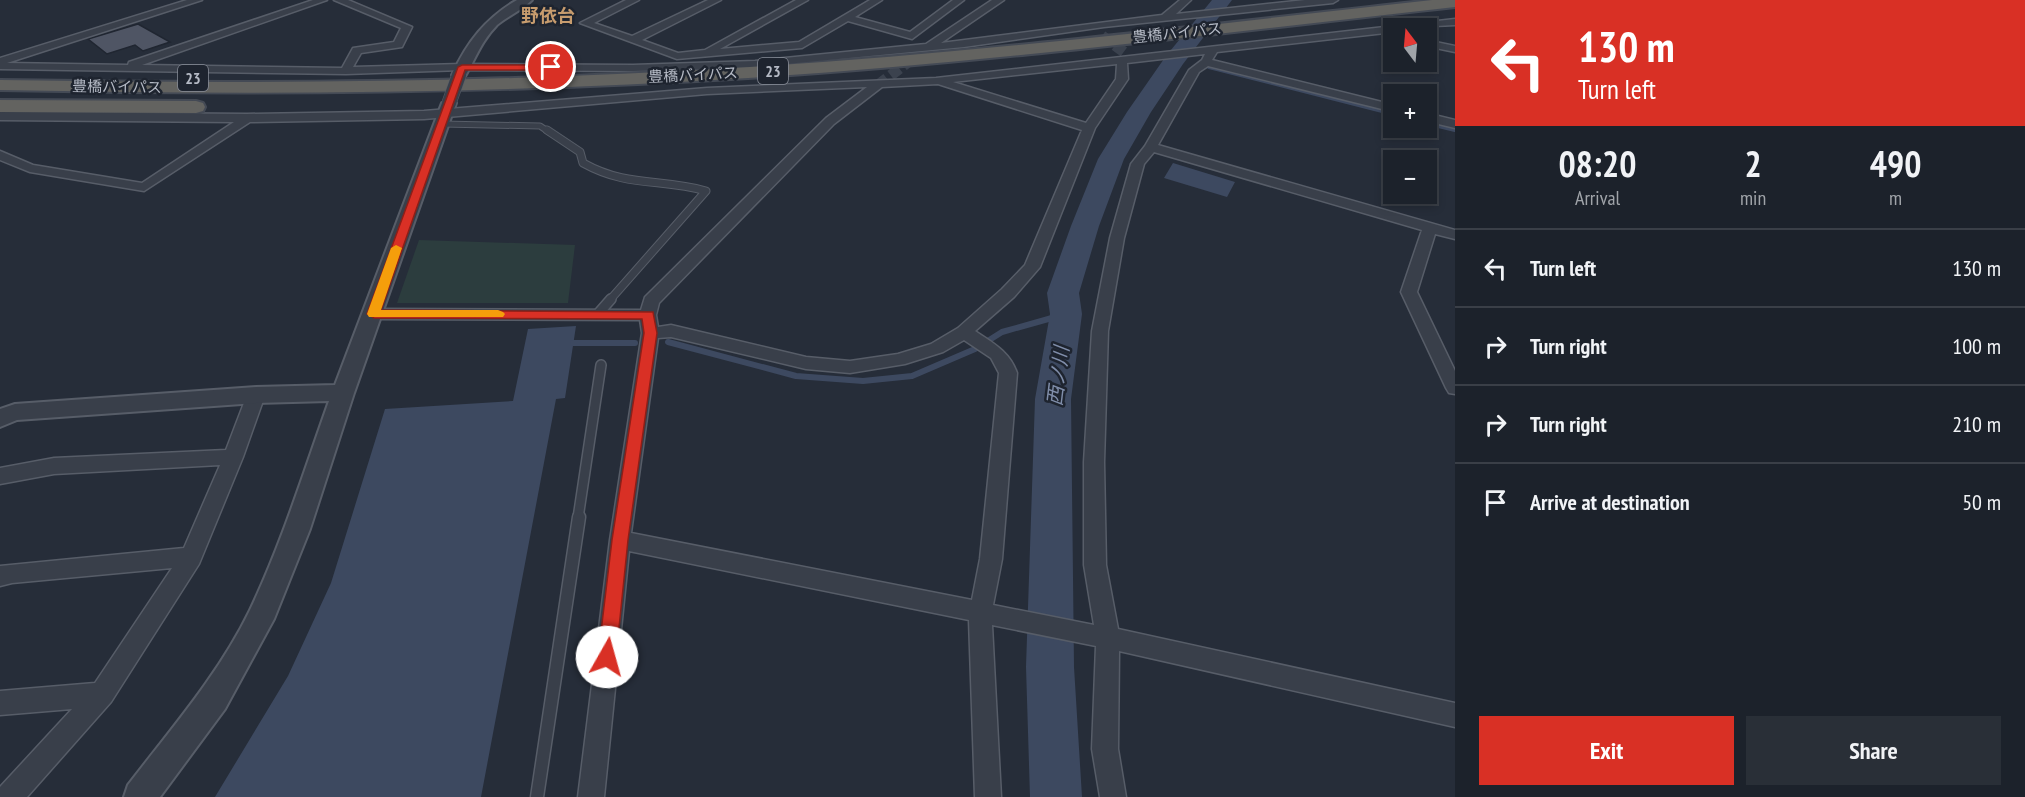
<!DOCTYPE html>
<html lang="en">
<head>
<meta charset="utf-8">
<style>
	:root { --surface:#1c222b; --page:#292f37; --text:#f1f3f6; --muted:#a0a4a9; --line:#3a3f47; --accent:#d93025 }
	body { margin:0; font-family:"PT Sans Narrow","Noto Sans JP",sans-serif; background:var(--page); color:var(--text); height:100vh; display:flex; flex-direction:column; font-size:22px; white-space:nowrap }
	* { box-sizing:border-box; margin:0 }
	p { font-size:20px; color:var(--muted) }
	.icon { flex:none; width:33px; height:33px; fill:none; stroke:currentColor; stroke-width:2; stroke-linecap:round; stroke-linejoin:round }
	.map { position:relative; flex:1; overflow:hidden }
	.sheet { display:flex; flex-direction:column; background:var(--surface); width:570px }
	.sheet>* { flex:none }
	.banner { background:#d93025; color:#fff; overflow:hidden }
	.needle { width:39px; rotate:344deg }
	.tools { position:absolute; left:1383px; top:18px; display:grid; gap:12px }
	.tools a { display:grid; place-items:center; width:54px; height:54px; border-radius:0px; background:var(--surface); box-shadow:0 3px 9px #0003,0 0 0 2px var(--line); font-size:30px }
	.pin { position:absolute; display:grid; place-items:center; width:51px; height:51px; color:#fff; margin:-26px; border:3px solid #fff; border-radius:50%; box-shadow:0 2px 6px #0007 }
	.me { position:absolute; width:66px; margin:-33px; rotate:7deg; stroke-linejoin:round; filter:drop-shadow(0 0 4px #0008) }
	.turn { display:flex; align-items:center; gap:21px; height:126px; padding:0 24px; font-size:27px }
	.turn .icon { width:78px; height:78px; stroke-width:2.5 }
	.turn b { display:block; font-size:42px; line-height:51px }
	.eta { display:flex; justify-content:space-evenly; align-items:center; height:102px; text-align:center }
	.eta b { font-size:36px; font-weight:700; line-height:42px }
	.action { display:flex; gap:12px; margin-top:auto; padding:12px 24px }
	.action a { flex:1; height:69px; border-radius:0px; background:var(--accent); color:#fff; font-size:24px; font-weight:700; line-height:69px; text-align:center }
	.action a+a { background:var(--page); color:var(--text) }
	ul { padding:0; list-style:none }
	li { display:flex; align-items:center; gap:18px; height:78px; padding:0 24px; border-top:2px solid var(--line) }
	li div { flex:1 }
	li b { display:block; font-size:22px }
	li em { font-style:normal }
	main { display:flex; flex:1; min-height:0 }
	.map>svg:first-child { display:block }
	.green { fill:#2c3d3e }
	.water { fill:#3d4960 }
	.lines { fill:none; stroke-linecap:round; stroke-linejoin:round }
	.stream-far1 { stroke:#3d4960; stroke-width:4 }
	.stream { stroke:#3d4960; stroke-width:6 }
	.river { fill:#3d4960; fill-rule:evenodd }
	.building { fill:#4f5564; stroke:#202631; stroke-width:1.5 }
	.minor-tunnel { stroke:#3b424e; stroke-width:11; stroke-dasharray:11 5; stroke-linecap:butt }
	.service-far3-casing { stroke:#575d68; stroke-width:7 }
	.service-far2-casing { stroke:#575d68; stroke-width:9 }
	.service-far1-casing { stroke:#575d68; stroke-width:12 }
	.service-casing { stroke:#575d68; stroke-width:15 }
	.minor-casing { stroke:#575d68; stroke-width:3 }
	.tertiary-casing { stroke:#575d68; stroke-width:4 }
	.trunk-casing { stroke:#444a55; stroke-width:4 }
	.service-far3 { stroke:#393f4a; stroke-width:5 }
	.service-far2 { stroke:#393f4a; stroke-width:7 }
	.service-far1 { stroke:#393f4a; stroke-width:9 }
	.service { stroke:#393f4a; stroke-width:12 }
	.minor { fill:#393f4a; fill-rule:evenodd }
	.tertiary { fill:#393f4a; fill-rule:evenodd }
	.trunk { fill:#636360; fill-rule:evenodd }
	.tertiary-bridge-casing { stroke:#575d68; stroke-width:15; stroke-linecap:butt }
	.tertiary-bridge { stroke:#393f4a; stroke-width:14 }
	.route { fill:#d93025; stroke:#8d1f18; stroke-width:1.5 }
	.slow { fill:#f59e0b }
	.labels { text-anchor:middle; stroke-width:5; stroke-linejoin:round; paint-order:stroke }
	.far-street-label { font-size:15px; fill:#b5bac5; stroke:#1e242f }
	.shield { fill:#1e242f; stroke:#888d98; stroke-width:1.5 }
	.shield-label { font-size:16px; font-weight:bold; fill:#b5bac5 }
	.far-quarter-label { font-size:18px; font-weight:bold; fill:#c79c6e; stroke:#1e242f }
	.water-label { font-size:20px; font-style:italic; fill:#808eaa; stroke:#1e242f }
</style>
</head>
<body>
<main>
<div class="map">
<svg width="1455" height="797" viewBox="0 0 1455 797">
	<rect width="100%" height="100%" fill="#262d39"/>
	<path class="green" d="M419,240L575,245L568,303H397Z"/>
	<g class="water">
		<path d="M1173,163L1235,182L1227,197L1164,178Z"/>
		<path d="M576,326L565,398L556,399L481,797H215L288,676L331,583L385,409L513,401L528,329Z"/>
	</g>
	<g class="lines">
		<g class="stream-far1">
			<path d="M1209,67L1394,114"/>
			<path d="M1426,123L1455,130"/>
		</g>
		<g class="stream">
			<path d="M668,342L796,376L863,381L912,376L975,349L1002,332L1066,314"/>
			<path d="M573,343H635"/>
		</g>
		<path class="river" d="M1212,0H1232L1183,64L1151,112L1124,159L1099,226L1079,293L1082,314L1071,399L1074,667L1082,797H1030L1026,667L1035,399L1050,314L1047,293L1071,226L1098,159L1127,112L1166,56Z"/>
	</g>
	<path class="building" d="M138,24L170,42L143,51L135,45L107,54L88,39Z"/>
	<g class="lines">
		<g class="minor-tunnel">
			<path d="M1102,36L1124,52"/>
			<path d="M878,85L929,46"/>
		</g>
		<g class="service-far3-casing">
			<path id="service-far3" d="M443,124L540,126L549,132"/>
		</g>
		<g class="service-far2-casing">
			<path id="service-far2" d="M547,130L580,152L583,163C628,188 661,178 706,191L609,301"/>
		</g>
		<g class="service-far1-casing">
			<g id="service-far1">
				<path d="M597,315L611,299"/>
				<path d="M578,518L601,365"/>
			</g>
		</g>
		<g class="service-casing">
			<path id="service" d="M537,797L579,517"/>
		</g>
		<g class="minor-casing">
			<g id="minor">
				<path d="M187,0H202L7,63L128,65L129,62L313,0H327L142,65L342,68L353,48L394,42L401,28L334,0H348L412,27L402,47L361,53L353,67L462,64L633,65L755,61L926,44L992,0H1004L941,43L1162,15L1180,0H1191L1176,14L1305,0H1338L1333,3L1104,27L964,47L755,67L633,71L462,70L346,74L0,69V58Z"/>
				<path d="M626,0H639L594,23L632,36L708,0H721L642,40L678,53L705,50L796,0H808L720,49L799,42L870,0H882L855,17L910,32L953,0H964L912,39L848,21L802,48L677,59L580,23Z"/>
				<path d="M1455,19V25L1394,28V32L1217,52L1212,60L1394,105V112L1208,66L1199,72L1158,145L1455,230V239L1435,234L1417,292L1455,371V394L1449,393L1446,388L1401,292L1422,230L1154,152L1144,164L1124,238L1108,331L1104,462L1106,565L1118,629L1455,703V727L1119,651L1118,749L1126,797H1100L1092,749L1096,646L992,625L1001,797H975L969,620L629,551L604,797H578L610,540L642,333L640,320L374,319L368,318L366,314L368,310L374,309L641,310L645,297L826,118L867,87L707,94L424,119L250,122L144,191L30,172L0,160V151L33,165L142,183L234,122L0,120V112L247,114L424,111L707,88L936,78ZM1205,54L1202,60L1189,70L1145,146L1131,164L1110,238L1092,331L1084,462V565L1094,625L993,605L1002,559L1017,373C1010,352 993,343 975,331L1014,297L1040,267L1095,128L1128,79L1127,63ZM1117,64L1116,79L1086,123L953,82ZM938,84L1082,130L1025,265L1002,289L958,328L931,344L898,354L850,361L806,357L671,325L658,327L656,315L659,303L834,124L882,87ZM671,337L806,369L850,373L905,364L943,352L964,340L991,358L999,373L980,559L972,600L631,533L658,338Z"/>
				<path d="M1426,40L1455,46V52L1426,46Z"/>
				<path d="M1426,113L1455,120V128L1426,121Z"/>
				<path d="M256,388L262,390L265,395L243,457L199,564L111,702L27,797H0V787L72,709L0,715V691L95,683L172,568L12,583L0,586V566L184,548L220,465L54,474L0,484V468L54,458L226,450L247,395L250,390Z"/>
			</g>
		</g>
		<g class="tertiary-casing">
			<g id="tertiary">
				<path d="M517,0H532C522,10 508,16 497,25C481,41 475,60 464,78H454L452,75C467,42 486,18 517,0Z"/>
				<path d="M449,99L456,103L354,393L310,529L274,619L225,709L160,797H124L128,785C171,729 219,674 250,610C282,543 304,471 329,401L256,403L17,420L0,427V409L15,404L256,387L335,385L442,103Z"/>
			</g>
		</g>
		<g class="trunk-casing">
			<g id="trunk">
				<path d="M1432,0H1455V7C1220,33 984,63 748,78C498,94 249,95 0,90V80C250,84 500,83 750,67C978,53 1205,25 1432,0Z"/>
				<path d="M0,100L196,101L203,103L205,107L203,111L196,113L0,112Z"/>
			</g>
		</g>
		<use href="#service-far3" class="service-far3"/>
		<use href="#service-far2" class="service-far2"/>
		<use href="#service-far1" class="service-far1"/>
		<use href="#service" class="service"/>
		<use href="#minor" class="minor"/>
		<use href="#tertiary" class="tertiary"/>
		<use href="#trunk" class="trunk"/>
		<g class="tertiary-bridge-casing">
			<path id="tertiary-bridge" d="M449,103L459,75"/>
		</g>
		<use href="#tertiary-bridge" class="tertiary-bridge"/>
	</g>
	<path class="route" d="M462,65H551L555,67L551,70H465L381,310L653,312L657,333L628,540L616,657L613,663L607,665L600,663L598,657L612,540L644,333L642,319L374,318L367,314L458,67Z"/>
	<path class="slow" d="M396,245L402,248L381,310H498L503,312L505,314L503,317H369L367,314L391,248Z"/>
	<g class="labels">
		<g class="far-street-label">
			<text transform="translate(1177 33) rotate(-6)" y="5">豊橋バイパス</text>
			<text transform="translate(693 75) rotate(-3)" y="5">豊橋バイパス</text>
			<text transform="translate(117 87) rotate(1)" y="5">豊橋バイパス</text>
		</g>
		<g class="shield">
			<rect x="758" y="58" width="30" height="26" rx="4.5"/>
			<rect x="178" y="65" width="30" height="26" rx="4.5"/>
		</g>
		<g class="shield-label">
			<text x="773" y="77">23</text>
			<text x="193" y="84">23</text>
		</g>
		<g class="far-quarter-label">
			<text x="548" y="22">野依台</text>
		</g>
		<g class="water-label">
			<text transform="translate(1058 376) rotate(-83)" y="7">西ノ川</text>
		</g>
	</g>
</svg>
<div class="tools">
<a><svg class="needle" viewBox="-14 -14 28 28"><path d="M0-13l5 13h-10z" fill="#e53935"/><path d="M0 13l5-13h-10z" fill="#a0a4a9"/></svg></a>
<a>+</a>
<a>−</a>
</div>
<div class="pin" style="left:551px;top:67px;background:#d93025"><svg class="icon" aria-label="arrive" viewBox="0 0 24 24"><path d="M6 21V4h12l-3 4 3 4H6"/></svg></div>
<svg class="me" style="left:607px;top:657px" viewBox="-20 -20 40 40"><circle r="19" fill="#fff"/><path d="M0-13L10 11 0 6-10 11z" fill="#d93025"/></svg>
</div>
<section class="sheet">
<div class="banner">
<div class="turn"><svg class="icon" aria-label="left" viewBox="0 0 24 24"><path d="M17 20v-9H6M10 6l-5 5 5 5"/></svg><div><b>130 m</b>Turn left</div></div>
</div>
<div class="eta">
<div><b>08:20</b><p>Arrival</p></div>
<div><b>2</b><p>min</p></div>
<div><b>490</b><p>m</p></div>
</div>
<ul>
<li><svg class="icon" aria-label="left" viewBox="0 0 24 24"><path d="M17 20v-9H6M10 6l-5 5 5 5"/></svg><div><b>Turn left</b></div><em>130 m</em></li>
<li><svg class="icon" aria-label="right" viewBox="0 0 24 24"><path d="M7 20v-9h11M14 6l5 5-5 5"/></svg><div><b>Turn right</b></div><em>100 m</em></li>
<li><svg class="icon" aria-label="right" viewBox="0 0 24 24"><path d="M7 20v-9h11M14 6l5 5-5 5"/></svg><div><b>Turn right</b></div><em>210 m</em></li>
<li><svg class="icon" aria-label="arrive" viewBox="0 0 24 24"><path d="M6 21V4h12l-3 4 3 4H6"/></svg><div><b>Arrive at destination</b></div><em>50 m</em></li>
</ul>
<div class="action"><a>Exit</a><a>Share</a></div>
</section>
</main>
</body>
</html>
